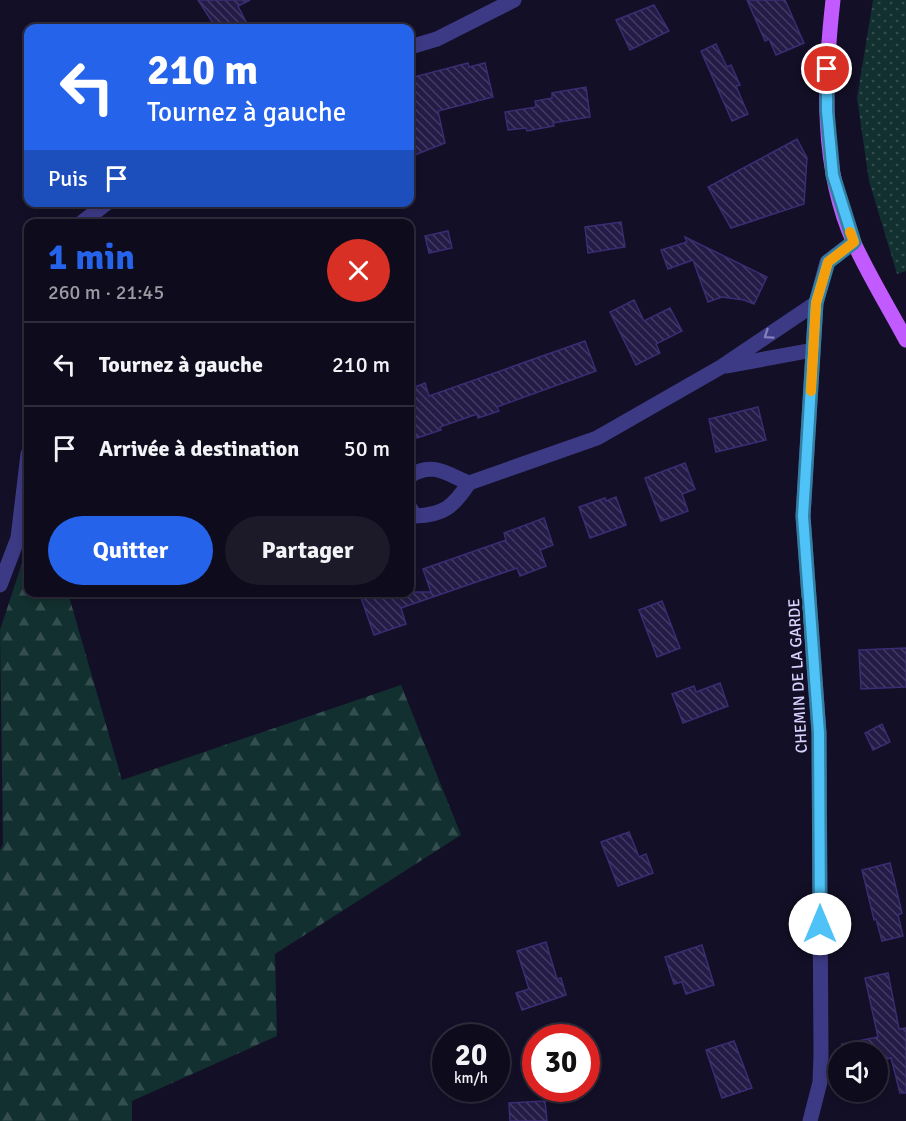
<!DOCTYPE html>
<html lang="fr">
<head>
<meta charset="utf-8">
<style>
	:root { --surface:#0e0b1c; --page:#1c1929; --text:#f1f3f6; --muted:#9b9ba3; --line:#2e2b3b; --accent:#2563eb }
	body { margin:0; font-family:Signika,sans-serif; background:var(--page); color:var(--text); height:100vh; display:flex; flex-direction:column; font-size:22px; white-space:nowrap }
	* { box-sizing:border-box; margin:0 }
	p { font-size:20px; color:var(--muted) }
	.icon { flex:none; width:33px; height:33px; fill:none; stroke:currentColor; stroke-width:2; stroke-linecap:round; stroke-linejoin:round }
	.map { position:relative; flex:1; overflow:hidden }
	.sheet { position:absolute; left:24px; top:219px; width:390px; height:378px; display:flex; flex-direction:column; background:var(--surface); border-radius:12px; box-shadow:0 3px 9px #0003,0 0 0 2px var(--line) }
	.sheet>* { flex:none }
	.banner { position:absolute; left:24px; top:24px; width:390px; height:183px; border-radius:12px; box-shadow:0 3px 9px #0003,0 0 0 2px var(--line); background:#2563eb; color:#fff; overflow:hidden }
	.tools { position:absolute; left:828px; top:1042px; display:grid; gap:12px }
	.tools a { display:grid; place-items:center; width:60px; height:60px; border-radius:50%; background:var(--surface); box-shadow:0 3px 9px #0003,0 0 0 2px var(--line); font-size:30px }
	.speed { position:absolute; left:432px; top:1024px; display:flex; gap:12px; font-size:30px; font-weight:700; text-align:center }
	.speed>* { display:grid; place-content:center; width:78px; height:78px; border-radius:50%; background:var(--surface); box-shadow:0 3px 9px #0003,0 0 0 2px var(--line); line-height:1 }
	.speed small { font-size:15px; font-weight:400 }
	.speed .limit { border:9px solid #d22; background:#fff; color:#111 }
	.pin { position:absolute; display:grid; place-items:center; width:51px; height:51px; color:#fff; margin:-26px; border:3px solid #fff; border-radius:50%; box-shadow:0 2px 6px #0007 }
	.me { position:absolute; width:66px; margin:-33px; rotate:0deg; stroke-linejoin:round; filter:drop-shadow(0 0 4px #0008) }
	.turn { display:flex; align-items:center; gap:21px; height:126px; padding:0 24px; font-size:27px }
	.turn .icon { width:78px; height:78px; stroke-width:2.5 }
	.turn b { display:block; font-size:42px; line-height:51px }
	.then { display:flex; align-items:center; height:57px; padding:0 24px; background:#0003; gap:12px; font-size:22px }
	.round { display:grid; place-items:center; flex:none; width:63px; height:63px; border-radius:32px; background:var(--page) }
	.head { display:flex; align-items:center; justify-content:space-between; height:102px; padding:0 24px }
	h1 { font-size:36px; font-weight:800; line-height:45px; color:var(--accent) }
	.cta { display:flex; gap:12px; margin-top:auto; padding:12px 24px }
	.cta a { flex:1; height:69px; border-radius:36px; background:var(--accent); color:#fff; font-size:24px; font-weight:800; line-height:69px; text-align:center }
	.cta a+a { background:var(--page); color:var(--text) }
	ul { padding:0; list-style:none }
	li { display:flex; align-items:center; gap:18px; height:84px; padding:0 24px; border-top:2px solid var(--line) }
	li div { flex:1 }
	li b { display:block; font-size:22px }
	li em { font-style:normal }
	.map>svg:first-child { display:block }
	.grass { fill:url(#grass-dots) }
	.forest { fill:url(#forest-firs) }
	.building { fill:url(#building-back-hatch); stroke:#3b2d73; stroke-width:1.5 }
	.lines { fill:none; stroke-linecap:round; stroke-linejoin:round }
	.minor { stroke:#3d3a85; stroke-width:15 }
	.primary { stroke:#c25bff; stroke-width:15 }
	.oneway { stroke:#837fbc }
	.route-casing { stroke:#337fa1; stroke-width:15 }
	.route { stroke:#4fc3f7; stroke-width:10 }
	.slow { stroke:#f59e0b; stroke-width:10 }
	.labels { text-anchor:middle; stroke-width:6; stroke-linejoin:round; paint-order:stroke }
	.street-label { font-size:16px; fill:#d9d4ff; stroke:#130f26 }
</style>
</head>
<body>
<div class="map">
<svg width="906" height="1121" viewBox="0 0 906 1121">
	<defs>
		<pattern id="grass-dots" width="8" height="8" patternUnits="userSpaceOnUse" patternTransform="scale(1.5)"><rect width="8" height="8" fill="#12302f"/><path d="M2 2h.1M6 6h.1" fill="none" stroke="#344d4e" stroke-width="1.8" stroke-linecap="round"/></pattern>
		<pattern id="forest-firs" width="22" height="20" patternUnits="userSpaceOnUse" patternTransform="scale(1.5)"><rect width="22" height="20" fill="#12302f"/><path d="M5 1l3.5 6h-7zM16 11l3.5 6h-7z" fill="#344d4e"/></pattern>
		<pattern id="building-back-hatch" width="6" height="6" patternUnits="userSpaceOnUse" patternTransform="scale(1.5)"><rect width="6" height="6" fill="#241b47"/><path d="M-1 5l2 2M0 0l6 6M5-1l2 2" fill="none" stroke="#433b63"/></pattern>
	</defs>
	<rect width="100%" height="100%" fill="#130f26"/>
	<path class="grass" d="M873,0H906V271L897,274L869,181L857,98Z"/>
	<path class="forest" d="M28,545V592L68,593L122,780L401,685L461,835L275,954L277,1036L132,1101V1121H0V851L3,844L0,630Z"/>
	<g class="building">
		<path d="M198,0H250L238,6L249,28H216Z"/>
		<path d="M747,0H785L804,43L776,55L769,39L765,41Z"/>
		<path d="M654,5L669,31L630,50L616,20Z"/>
		<path d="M716,44L727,67L731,65L740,85L736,86L748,114L732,121L701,51Z"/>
		<path d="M468,63L469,67L485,63L493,97L438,111L445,143L410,157V78Z"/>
		<path d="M586,87L590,117L553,123L554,126L527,131L526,128L508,130L505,112L536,107L535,101L552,98V93Z"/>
		<path d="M797,139L807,158L804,204L731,228L708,187Z"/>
		<path d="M621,222L625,247L588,253L585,227Z"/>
		<path d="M448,231L452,248L429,253L425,236Z"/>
		<path d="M685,237L767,277L754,304L744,300L722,297L708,302L693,260L668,269L661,250L687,242Z"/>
		<path d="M634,300L644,321L670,308L682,331L656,344L660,353L636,365L610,312Z"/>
		<path d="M585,341L596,371L497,407L499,411L478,418L477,414L440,427L441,430L417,438L413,426L410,427V389L425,383L429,396Z"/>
		<path d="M758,407L766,440L716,452L709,419Z"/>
		<path d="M685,463L695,489L682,494L688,511L661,521L645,478Z"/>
		<path d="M616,497L626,525L590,538L579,507L605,498L606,501Z"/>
		<path d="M544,518L553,545L540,550L546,566L520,576L517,568L401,608L406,624L374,635L359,592H431L423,569L506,540L504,533Z"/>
		<path d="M662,601L680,648L657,657L639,610Z"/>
		<path d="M906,648V687L861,689L859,650Z"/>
		<path d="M720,683L728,706L683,723L672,694L694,686L696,692Z"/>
		<path d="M882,724L890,742L873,750L865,733Z"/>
		<path d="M629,832L639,857L646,854L653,873L618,886L601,842Z"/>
		<path d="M890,863L902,913L898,915L903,936L882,941L876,919L874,920L862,870Z"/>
		<path d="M546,942L557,979L561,978L566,995L522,1010L516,993L529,989L517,951Z"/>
		<path d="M702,945L714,985L686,994L682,982L674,984L665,957Z"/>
		<path d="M888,973L899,1029L906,1028V1093H900L891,1058L878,1061V1053H843L842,1044L878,1037L865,978Z"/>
		<path d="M734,1041L752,1088L722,1098L706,1050Z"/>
		<path d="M545,1101L547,1121H510L509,1103Z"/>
	</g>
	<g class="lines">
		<g class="minor">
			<path d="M410,47L437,39L514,0"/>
			<path d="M80,224L108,202"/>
			<path d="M727,366L813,350"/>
			<path d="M410,476C432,461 447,474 469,483L597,438L721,367L816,303"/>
			<path d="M410,508L415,516C444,515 453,507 469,483"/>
			<path d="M0,585L18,538L28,454"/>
			<path d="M810,1121L820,1082L821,1055L819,733L803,516L816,303L827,262L853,242"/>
		</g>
		<path class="primary" d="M833,0C824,80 820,168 854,243C869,276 889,308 906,340"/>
	</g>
	<defs><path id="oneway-chevron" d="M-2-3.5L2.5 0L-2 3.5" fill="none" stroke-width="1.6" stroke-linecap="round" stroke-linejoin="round" transform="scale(1.5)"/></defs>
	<use class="oneway" href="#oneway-chevron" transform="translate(768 335) rotate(146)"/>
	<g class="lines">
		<g class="route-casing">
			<path id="route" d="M820,924L819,733L803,516L816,303L828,262L854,242L833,175L827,111V69"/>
		</g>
		<use href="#route" class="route"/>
		<path class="slow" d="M811,391L816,303L828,262L854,242L850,232"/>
	</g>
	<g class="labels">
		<g class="street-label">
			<text transform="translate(797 676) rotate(-93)" y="6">CHEMIN DE LA GARDE</text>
		</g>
	</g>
</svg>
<div class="tools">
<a><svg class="icon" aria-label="sound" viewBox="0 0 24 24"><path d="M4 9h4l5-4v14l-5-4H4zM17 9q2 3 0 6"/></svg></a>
</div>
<div class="speed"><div>20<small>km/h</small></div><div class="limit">30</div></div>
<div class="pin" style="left:827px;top:69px;background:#d93025"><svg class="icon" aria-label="arrive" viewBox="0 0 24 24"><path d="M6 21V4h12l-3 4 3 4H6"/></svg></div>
<svg class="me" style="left:820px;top:924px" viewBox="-20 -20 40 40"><circle r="19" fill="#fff"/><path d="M0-13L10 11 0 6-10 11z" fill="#4fc3f7"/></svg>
<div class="banner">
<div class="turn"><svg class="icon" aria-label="left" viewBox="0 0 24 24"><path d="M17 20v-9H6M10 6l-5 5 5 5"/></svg><div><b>210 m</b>Tournez à gauche</div></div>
<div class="then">Puis<svg class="icon" aria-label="arrive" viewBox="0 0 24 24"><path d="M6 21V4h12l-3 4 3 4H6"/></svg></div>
</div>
<section class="sheet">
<div class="head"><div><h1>1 min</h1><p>260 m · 21:45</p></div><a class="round" style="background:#d93025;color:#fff"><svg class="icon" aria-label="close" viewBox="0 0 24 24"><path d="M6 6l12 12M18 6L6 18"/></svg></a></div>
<ul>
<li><svg class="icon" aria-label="left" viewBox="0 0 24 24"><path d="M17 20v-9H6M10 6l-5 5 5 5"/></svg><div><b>Tournez à gauche</b></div><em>210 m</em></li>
<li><svg class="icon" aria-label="arrive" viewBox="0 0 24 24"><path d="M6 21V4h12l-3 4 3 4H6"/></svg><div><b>Arrivée à destination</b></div><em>50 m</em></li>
</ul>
<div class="cta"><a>Quitter</a><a>Partager</a></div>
</section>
</div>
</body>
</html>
